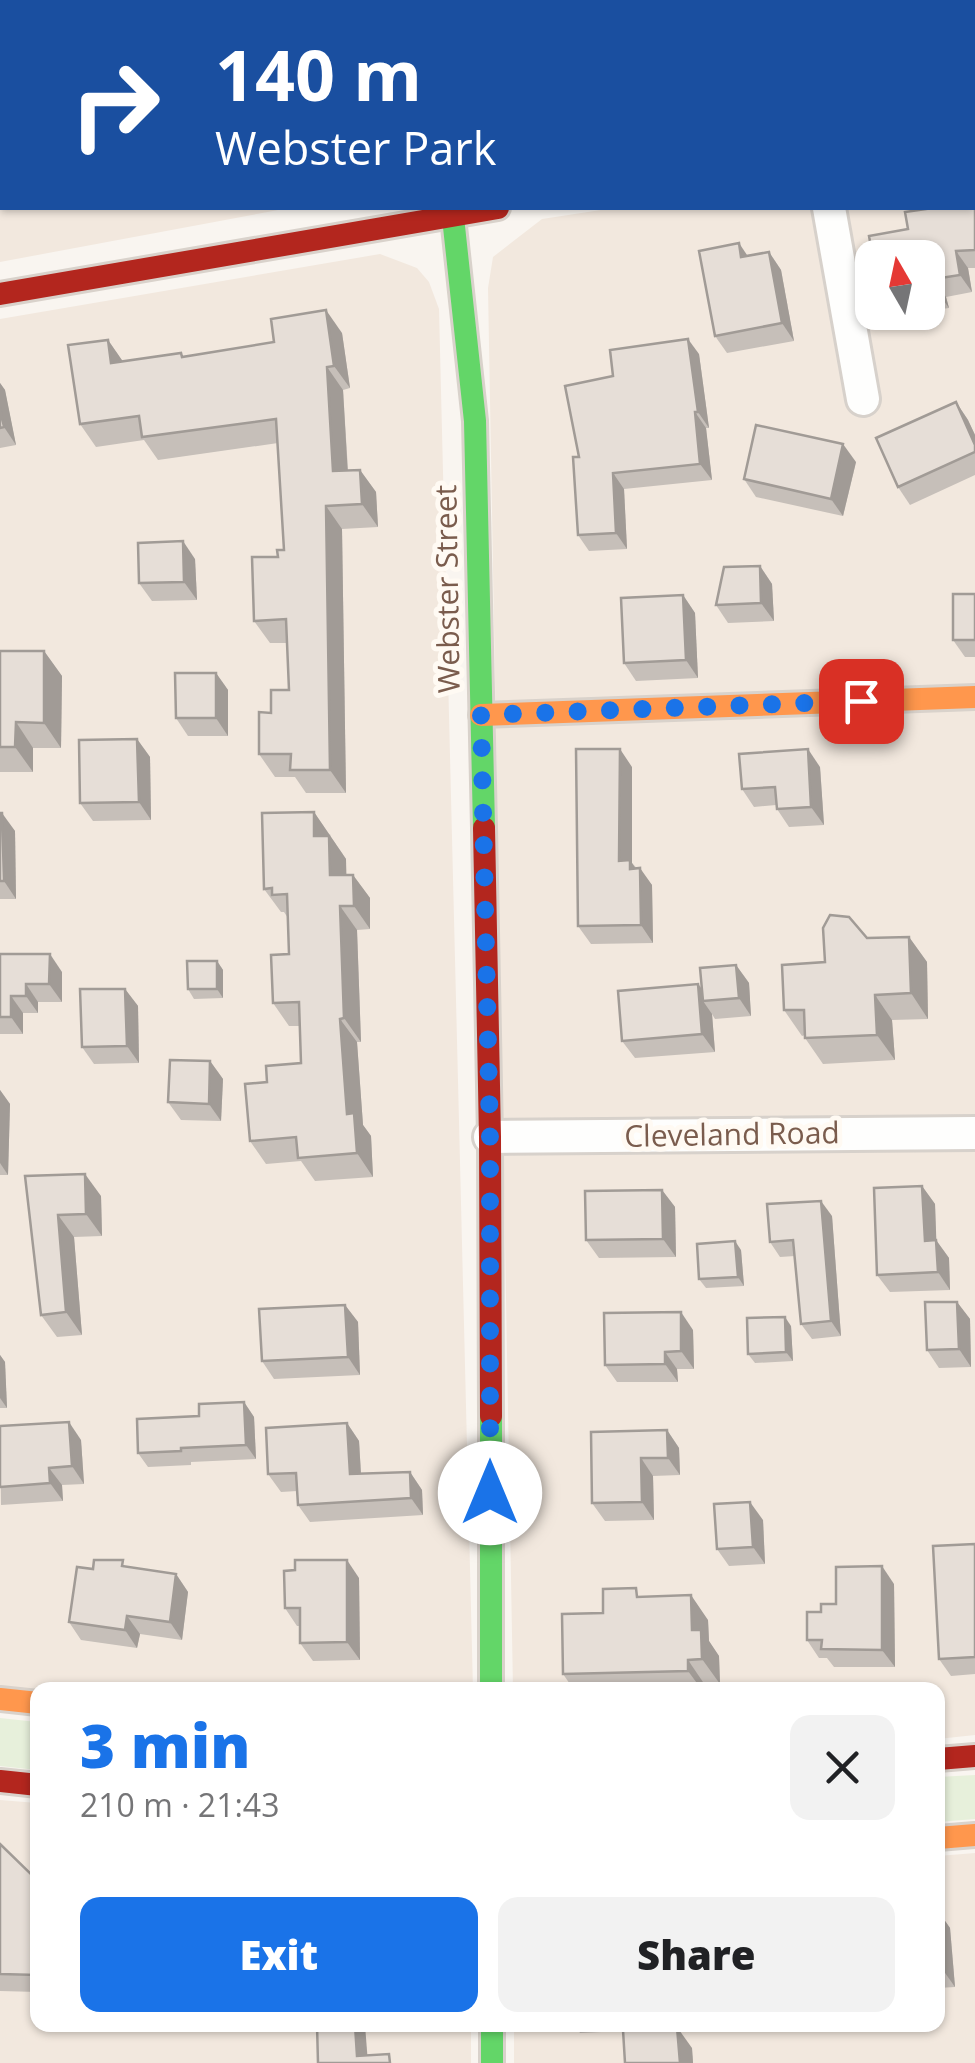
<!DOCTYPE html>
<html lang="en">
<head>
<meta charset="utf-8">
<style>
	:root { --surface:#fff; --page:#f2f2f2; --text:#202124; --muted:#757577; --accent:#1a73e8 }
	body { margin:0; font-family:"Open Sans",sans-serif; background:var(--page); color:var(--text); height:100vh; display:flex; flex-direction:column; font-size:38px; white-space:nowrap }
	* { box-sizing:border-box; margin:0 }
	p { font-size:32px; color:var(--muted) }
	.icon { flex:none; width:55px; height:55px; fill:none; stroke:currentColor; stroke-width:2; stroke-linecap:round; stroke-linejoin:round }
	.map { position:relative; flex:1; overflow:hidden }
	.sheet { position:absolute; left:30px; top:1682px; width:915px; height:350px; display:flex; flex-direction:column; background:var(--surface); border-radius:20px; box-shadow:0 2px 8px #0004 }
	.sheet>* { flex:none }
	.hud { position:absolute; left:0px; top:0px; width:975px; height:210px; box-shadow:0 2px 8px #0004; background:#1a4fa0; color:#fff; overflow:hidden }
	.needle { width:65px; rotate:351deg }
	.controls { position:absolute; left:855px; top:240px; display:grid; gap:20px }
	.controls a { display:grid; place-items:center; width:90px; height:90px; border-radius:20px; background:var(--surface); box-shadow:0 2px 8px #0004; font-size:50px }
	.pin { position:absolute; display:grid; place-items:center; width:85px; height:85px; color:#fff; margin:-42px; border-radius:20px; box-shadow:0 5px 15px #0006 }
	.me { position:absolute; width:110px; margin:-55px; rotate:0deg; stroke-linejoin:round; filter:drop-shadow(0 0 8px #0008) }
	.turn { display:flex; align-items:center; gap:35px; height:210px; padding:0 50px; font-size:45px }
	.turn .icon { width:130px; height:130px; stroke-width:2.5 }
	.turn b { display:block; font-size:70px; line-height:85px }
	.round { display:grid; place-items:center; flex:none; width:105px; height:105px; border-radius:20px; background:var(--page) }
	.overview { display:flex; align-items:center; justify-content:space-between; height:170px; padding:0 50px }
	h1 { font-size:60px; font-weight:800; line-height:75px; color:var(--accent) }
	.button { display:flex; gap:20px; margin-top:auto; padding:20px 50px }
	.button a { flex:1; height:115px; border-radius:20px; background:var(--accent); color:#fff; font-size:40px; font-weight:800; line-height:115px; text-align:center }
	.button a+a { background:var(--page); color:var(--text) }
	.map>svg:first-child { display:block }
	.residential { fill:#f2e8de; fill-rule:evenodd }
	.green { fill:#e7f0db }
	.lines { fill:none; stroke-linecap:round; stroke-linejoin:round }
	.street-casing { stroke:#d7d1cb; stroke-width:38 }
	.fast-casing { stroke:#d9d2cb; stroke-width:28 }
	.slow-casing { stroke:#d9d2cb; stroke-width:28 }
	.jam-casing { stroke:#d9d2cb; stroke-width:28 }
	.street { stroke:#fefefd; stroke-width:32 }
	.fast { stroke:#63d668; stroke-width:22 }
	.slow { stroke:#ff974d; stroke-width:22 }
	.jam { stroke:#b3261e; stroke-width:22 }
	.wall { fill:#c6bfb9 }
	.shaded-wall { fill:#a19b96 }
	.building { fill:#e6ded7; stroke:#a19b96; stroke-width:2.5 }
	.route { stroke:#1a73e8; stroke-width:18; stroke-dasharray:0 32.4 }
	.labels { text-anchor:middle; stroke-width:10; stroke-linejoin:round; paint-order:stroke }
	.street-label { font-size:30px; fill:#7a5c4d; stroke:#fffaf3 }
</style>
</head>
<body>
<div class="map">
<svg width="975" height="2063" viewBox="0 0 975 2063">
	<rect width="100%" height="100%" fill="#f9f5f0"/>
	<g class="residential">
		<path d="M0,0H390V2H2V208H289L0,262Z"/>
		<path d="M451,0H975V94H973L972,2Z"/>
		<path d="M972,149H975V1735L938,1739V1690H513L488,288L493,257L542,219L614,208H972ZM872,258H928V312H872Z"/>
		<path d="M380,254L417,268L429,282L439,309L473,1690L0,1689V319Z"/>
		<path d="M0,1800L37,1803L38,2025H471V2063H0Z"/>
		<path d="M975,1853V2063H514V2025H938V1856Z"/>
	</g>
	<g class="green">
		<path d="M0,1718L37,1722V1770L0,1766Z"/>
		<path d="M975,1775V1819L938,1822V1777Z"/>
	</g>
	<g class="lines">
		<g class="street-casing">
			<g id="street">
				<path d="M829,208L863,399"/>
				<path d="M490,1137L975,1133"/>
			</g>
		</g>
		<g class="fast-casing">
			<g id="fast">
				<path d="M420,0V2"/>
				<path d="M972,124H975"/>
				<path d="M452,208L475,421L484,828"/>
				<path d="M491,1416V1690"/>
				<path d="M492,2025V2063"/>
			</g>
		</g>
		<g class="slow-casing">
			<g id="slow">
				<path d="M481,715L975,697"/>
				<path d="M0,1699L38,1703"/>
				<path d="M938,1838L975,1835"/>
			</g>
		</g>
		<g class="jam-casing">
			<g id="jam">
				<path d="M0,294L498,208"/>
				<path d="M484,828L490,1137L491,1416"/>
				<path d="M938,1759L975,1756"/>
				<path d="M0,1781L38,1785"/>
			</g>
		</g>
		<use href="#street" class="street"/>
		<use href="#fast" class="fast"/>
		<use href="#slow" class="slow"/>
		<use href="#jam" class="jam"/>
	</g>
	<g class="wall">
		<path d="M0,0L2,3V174L0,175Z"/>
		<path d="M207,0H309L310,2H207Z"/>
		<path d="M975,202V268H968L972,292L946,297L949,308L928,311V258L908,229Z"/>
		<path d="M769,252L781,270L794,341L727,353L715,336L748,256Z"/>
		<path d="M342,333L350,388L343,390L348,470H360L376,492L378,527L342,529L346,793H306L295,777H275L259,754L271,713L289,690L287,643H270L254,621L278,557L284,550L278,443L158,460L144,440L96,447L80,424L108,340L123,362L184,357Z"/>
		<path d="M699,354L709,428H706L712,480L624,489L627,549L589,551L578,535L579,457L613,376Z"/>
		<path d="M0,383L5,390L16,445L0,448Z"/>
		<path d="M956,402L968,420L975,435V475L910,505L898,487Z"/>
		<path d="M856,462L843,516L756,497L744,479Z"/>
		<path d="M195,559L197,600L152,601L139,583Z"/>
		<path d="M760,566L772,584L774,621L728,623L716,605Z"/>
		<path d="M975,594V657H965L953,640Z"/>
		<path d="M683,595L695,613L698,678L636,681L624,663Z"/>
		<path d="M0,651H44L62,676L61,748H33V772H0Z"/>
		<path d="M216,673L228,690V736H188L176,718Z"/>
		<path d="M137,739L150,757L151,820L93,821L80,803Z"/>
		<path d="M632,767V863L652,885L653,943L591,944L578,926Z"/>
		<path d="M820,767L824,825L789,827L777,809L776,805L754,807L742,789Z"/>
		<path d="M314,812L346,859V875H353L370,898V929L357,930L361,1042H357L363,1125L371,1136L373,1177L315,1181L301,1161L266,1164L250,1141L267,1082L301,1063L300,1026H289L273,1003L289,954L288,918L284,912H281L264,889Z"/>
		<path d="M0,813L15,831L16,899H0Z"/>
		<path d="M909,937L927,962L928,1019L892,1020L895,1060L823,1064L805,1038V1035L802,1036L784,1010L825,962L867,938Z"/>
		<path d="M0,954L62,972V1002H38V1013H23V1034H0Z"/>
		<path d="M217,961L223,970V998L194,999L188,989Z"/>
		<path d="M736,965L749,983L751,1016L715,1019L712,1014L715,1052L635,1058L622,1041L698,984L702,988Z"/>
		<path d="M125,989L138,1006L139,1063L94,1064L82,1047Z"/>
		<path d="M210,1061L223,1079L221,1121L181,1120L168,1102Z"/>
		<path d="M0,1090L10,1104L8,1175H0Z"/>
		<path d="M25,1176L101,1196L102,1236L74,1237L82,1335L57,1337L41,1315Z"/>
		<path d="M922,1186L935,1204L936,1240L949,1258L950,1290L890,1292L877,1275Z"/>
		<path d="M662,1190L675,1207L676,1257L599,1258L586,1240Z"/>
		<path d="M832,1216L841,1336L812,1339L801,1324L795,1256L780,1257L770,1242Z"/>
		<path d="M741,1250L744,1286L706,1288L699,1279Z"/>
		<path d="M957,1302L970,1319L971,1367L939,1368L927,1350Z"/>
		<path d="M345,1305L358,1322L360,1375L274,1379L262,1361Z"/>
		<path d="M791,1326L793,1361L755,1363L748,1354Z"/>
		<path d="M693,1330L694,1369H677L678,1382H617L605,1365Z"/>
		<path d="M0,1355L5,1362L7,1408H0Z"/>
		<path d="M244,1402L254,1417L256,1459L191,1462V1465L148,1467L138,1453L199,1416Z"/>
		<path d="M347,1423L359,1441L361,1474L410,1472L422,1490L423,1515L310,1522L298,1505L297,1491L281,1492L268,1474Z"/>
		<path d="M0,1426L81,1440L84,1484L62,1485L63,1501L1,1505Z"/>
		<path d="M667,1430L679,1448L680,1475L653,1476L654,1520L605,1521L592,1503Z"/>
		<path d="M763,1520L765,1564L729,1566L717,1549Z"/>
		<path d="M975,1544V1674L951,1676L939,1659Z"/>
		<path d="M128,1567L176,1574L188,1592L182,1640L140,1634L137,1648L81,1640L69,1622L93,1569Z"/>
		<path d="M295,1570L359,1578L360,1660L313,1661L300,1643V1626H297L285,1608Z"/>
		<path d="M894,1584L895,1667H834L827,1658H819L807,1640L821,1612L836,1604Z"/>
		<path d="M643,1597L708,1620L709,1641L719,1656L720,1684L705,1685L706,1690H574L563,1674L603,1613Z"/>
		<path d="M0,1844L32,1875L38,1883V1992L0,1991Z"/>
		<path d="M938,1911L950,1928L955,1987L938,1988Z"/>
		<path d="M575,2025H640V2029L692,2048L693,2063H625L623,2031L580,2033Z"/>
	</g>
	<g class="shaded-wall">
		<path d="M0,0L2,3V65L0,54Z"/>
		<path d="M739,243L751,261L741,257Z"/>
		<path d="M956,251L968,268L972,292L960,275Z"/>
		<path d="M769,252L781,270L794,341L782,323Z"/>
		<path d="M934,279L946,297L949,308L936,290Z"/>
		<path d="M326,310L342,333L350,388L334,366Z"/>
		<path d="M688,339L699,354L709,428L698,412Z"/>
		<path d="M108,340L124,363H111Z"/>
		<path d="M327,367L343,390L349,494L333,471Z"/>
		<path d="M0,383L5,390L16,445L4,427L0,408Z"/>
		<path d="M956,402L968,420L975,435V445Z"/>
		<path d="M695,412L706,428L712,480L700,464Z"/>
		<path d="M843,444L856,462L843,516L831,499Z"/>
		<path d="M360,470L376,492L378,527L362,504Z"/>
		<path d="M613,473L624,489L627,549L616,533Z"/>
		<path d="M326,506L342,529L346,793L330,770Z"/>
		<path d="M183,541L195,559L197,600L184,582Z"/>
		<path d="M760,566L772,584L774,621L761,603Z"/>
		<path d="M683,595L695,613L698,678L686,660Z"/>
		<path d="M44,651L62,676L61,748L44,723Z"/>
		<path d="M216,673L228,690V736L216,718Z"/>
		<path d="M16,722L33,748V772L15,747Z"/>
		<path d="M137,739L150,757L151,820L139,802Z"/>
		<path d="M620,749L632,767V863L640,875V868L652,885L653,943L641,925L619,861Z"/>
		<path d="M808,749L820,767L824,825L811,807Z"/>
		<path d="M314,812L346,859L347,898L330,875L314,836Z"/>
		<path d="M2,813L15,831L16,899L4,881Z"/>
		<path d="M353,875L370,898V929L354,906Z"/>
		<path d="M340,906L357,930L361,1042L344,1018Z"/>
		<path d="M909,937L927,962L928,1019L911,993Z"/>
		<path d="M50,954L62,972V1002L49,984Z"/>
		<path d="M217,961L223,970V998L217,989Z"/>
		<path d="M736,965L749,983L751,1016L739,998Z"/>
		<path d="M26,984L38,1002V1013L26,996Z"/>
		<path d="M698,984L710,1000L703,1001L712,1014L715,1052L702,1034Z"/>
		<path d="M125,989L138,1006L139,1063L127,1046Z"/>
		<path d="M875,995L892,1020L895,1060L877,1035Z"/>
		<path d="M11,996L23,1013V1034L11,1017Z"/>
		<path d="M340,1019L357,1042L363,1125L371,1136L373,1177L357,1153L347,1114Z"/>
		<path d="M210,1061L223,1079L221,1121L209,1104Z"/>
		<path d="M0,1090L10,1104L8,1175L0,1163Z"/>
		<path d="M85,1174L101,1196L102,1236L86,1214Z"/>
		<path d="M922,1186L935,1204L937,1258L925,1241Z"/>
		<path d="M662,1190L675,1207L676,1257L663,1239Z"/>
		<path d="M821,1201L832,1216L841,1336L831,1321Z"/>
		<path d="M58,1215L74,1237L82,1335L66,1312Z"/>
		<path d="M936,1240L949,1258L950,1290L938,1272Z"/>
		<path d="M735,1241L741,1250L744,1286L738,1277Z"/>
		<path d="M957,1302L970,1319L971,1367L959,1349Z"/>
		<path d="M345,1305L358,1322L360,1375L348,1357Z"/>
		<path d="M681,1312L693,1330L694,1369L681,1351Z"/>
		<path d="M785,1317L791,1326L793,1361L786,1352Z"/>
		<path d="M665,1352L677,1369L678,1382L665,1364Z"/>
		<path d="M0,1355L5,1362L7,1408L0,1398Z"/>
		<path d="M244,1402L254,1417L256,1459L246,1445Z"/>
		<path d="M69,1422L81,1440L84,1484L72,1466Z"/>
		<path d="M347,1423L359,1441L362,1492L350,1474Z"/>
		<path d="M667,1430L679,1448L680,1475L668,1458Z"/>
		<path d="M641,1458L653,1476L654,1520L642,1502Z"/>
		<path d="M49,1468L62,1485L63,1501L50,1483Z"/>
		<path d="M410,1472L422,1490L423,1515L411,1498Z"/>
		<path d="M750,1502L763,1520L765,1564L753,1547Z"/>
		<path d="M347,1560L359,1578L360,1660L347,1642Z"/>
		<path d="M882,1566L894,1584L895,1667L882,1650Z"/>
		<path d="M176,1574L188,1592L182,1640L170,1622Z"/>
		<path d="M691,1595L708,1620L709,1641L719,1656L720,1684L702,1659L692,1630Z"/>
		<path d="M127,1616L140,1634L137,1648L125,1630Z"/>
		<path d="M688,1660L705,1685L706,1690H702L688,1671Z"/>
		<path d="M32,1875L38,1883V1929Z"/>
		<path d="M938,1911L950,1928L955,1987L943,1970Z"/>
		<path d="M355,2025H365L368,2063L357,2056Z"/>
		<path d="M677,2027L692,2048L693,2063H680Z"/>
	</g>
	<g class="building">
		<path d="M207,0H278L264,2H207Z"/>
		<path d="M546,0H565V2H533Z"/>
		<path d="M638,0H699L700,2H639Z"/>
		<path d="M858,0H921L922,2H858Z"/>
		<path d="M0,54L2,63V104L1,105L2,115V148L0,149Z"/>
		<path d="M975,202V250L956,251L960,275L934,279L936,290L928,291V258H873L869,236L908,229L905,212L933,208H972V203Z"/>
		<path d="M739,243L741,257L769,252L782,323L715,336L699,251Z"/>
		<path d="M326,310L334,366L327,367L333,471L360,470L362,504L326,506L330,770H290L291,754H259V712L271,713V690H289L286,619L254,621L252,557H278L277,550H284L276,419L142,437L139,416L80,424L68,345L108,340L111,363L181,353L182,357L274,342L271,319Z"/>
		<path d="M688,339L698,412H695L700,464L613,473L616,533L578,535L573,457H579L565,386L613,376L610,350Z"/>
		<path d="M956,402L975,445V452L898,487L876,438Z"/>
		<path d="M0,408L4,427L0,428Z"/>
		<path d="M756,425L843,444L831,499L744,479Z"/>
		<path d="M183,541L184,582L139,583L138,543Z"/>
		<path d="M760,566L761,603L716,605L724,567Z"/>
		<rect x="953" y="594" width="22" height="46"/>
		<path d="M683,595L686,660L624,663L621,598Z"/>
		<path d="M0,651H44V723L16,722L15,747H0Z"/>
		<path d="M175,673H216V718H176Z"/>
		<path d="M137,739L139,802L80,803L79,740Z"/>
		<path d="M576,749H620L619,861L630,860V869L640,868L641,925L578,926Z"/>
		<path d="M808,749L811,807L777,809L775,787L742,789L739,754Z"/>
		<path d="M314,812V836H329L330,875H353L354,906H340L344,1018L340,1019L347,1114L354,1113L357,1153L298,1158L296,1137L250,1141L245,1084L267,1082L266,1066L301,1063L299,1002L273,1003L271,955L289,954L287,894L272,895V888L264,889L262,813Z"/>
		<path d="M0,813H2L4,881H0Z"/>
		<path d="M830,915L849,917L867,938L909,937L911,993L875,995L877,1035L805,1038L804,1010H784L782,965L825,962L823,928Z"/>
		<path d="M0,954H50L49,984H26V996H11V1017H0Z"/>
		<path d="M187,961H217V989H188Z"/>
		<path d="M736,965L739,998L703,1001L700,968Z"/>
		<path d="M698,984L702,1034L622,1041L618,991Z"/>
		<path d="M80,989H125L127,1046L82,1047Z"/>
		<path d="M170,1060L210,1061L209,1104L168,1102Z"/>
		<path d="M85,1174L86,1214L58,1215L66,1312L41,1315L25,1176Z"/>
		<path d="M922,1186L925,1241L936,1240L938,1272L877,1275L874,1188Z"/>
		<path d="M662,1190L663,1239L586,1240L585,1191Z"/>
		<path d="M821,1201L831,1321L801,1324L793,1240L770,1242L767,1204Z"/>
		<path d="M735,1241L738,1277L699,1279L697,1244Z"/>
		<path d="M925,1302H957L959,1349L927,1350Z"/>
		<path d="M345,1305L348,1357L262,1361L259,1309Z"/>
		<path d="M681,1312V1351L665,1352V1364L605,1365L604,1313Z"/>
		<path d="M785,1317L786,1352L748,1354L747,1318Z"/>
		<path d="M244,1402L246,1445L181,1448V1451L138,1453L137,1419L199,1416V1404Z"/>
		<path d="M69,1422L72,1466L49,1468L50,1483L0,1487V1426Z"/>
		<path d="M347,1423L350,1474L410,1472L411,1498L298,1505L296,1473L268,1474L266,1428Z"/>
		<path d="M667,1430L668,1458H641L642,1502L592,1503L591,1432Z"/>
		<path d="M750,1502L753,1547L717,1549L714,1504Z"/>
		<path d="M975,1544V1657L939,1659L933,1546Z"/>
		<path d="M94,1560H123L122,1566L176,1574L170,1622L127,1616L125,1630L69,1622L77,1567L93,1569Z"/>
		<path d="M295,1560H347V1642L300,1643V1608H285L284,1571L295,1570Z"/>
		<path d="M882,1566V1650L821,1649L822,1640H807V1612H821V1604H836V1567Z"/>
		<path d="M636,1588L637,1597L691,1595L692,1630H701L702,1659L688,1660V1671L563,1674L562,1614L603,1613V1589Z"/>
		<path d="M0,1844L32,1875L38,1929V1975L0,1974Z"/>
		<path d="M938,1911L943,1970H938Z"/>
		<path d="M317,2025H355L357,2056L389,2054L390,2063H318Z"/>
		<path d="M677,2027L680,2063H625L623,2030Z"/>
	</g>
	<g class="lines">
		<path class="route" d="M490,1493V1138L481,715L861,701"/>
	</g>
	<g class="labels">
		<g class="street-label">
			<text transform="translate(448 589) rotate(-91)" y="10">Webster Street</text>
			<text transform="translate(732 1135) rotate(-1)" y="10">Cleveland Road</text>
		</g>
	</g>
</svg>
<div class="controls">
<a><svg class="needle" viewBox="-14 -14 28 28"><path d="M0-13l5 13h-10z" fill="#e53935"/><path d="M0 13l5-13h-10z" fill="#757577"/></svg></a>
</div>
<div class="pin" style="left:861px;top:701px;background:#d93025"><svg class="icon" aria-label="arrive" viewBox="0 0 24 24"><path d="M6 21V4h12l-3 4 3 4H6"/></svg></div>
<svg class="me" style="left:490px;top:1493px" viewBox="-20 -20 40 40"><circle r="19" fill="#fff"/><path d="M0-13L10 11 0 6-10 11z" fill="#1a73e8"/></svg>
<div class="hud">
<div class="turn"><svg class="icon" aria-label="right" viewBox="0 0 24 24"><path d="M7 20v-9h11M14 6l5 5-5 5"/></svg><div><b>140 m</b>Webster Park</div></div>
</div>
<section class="sheet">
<div class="overview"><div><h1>3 min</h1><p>210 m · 21:43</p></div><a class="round"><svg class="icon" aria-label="close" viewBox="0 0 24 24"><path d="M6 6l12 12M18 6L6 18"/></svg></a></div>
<div class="button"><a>Exit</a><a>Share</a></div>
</section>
</div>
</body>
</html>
